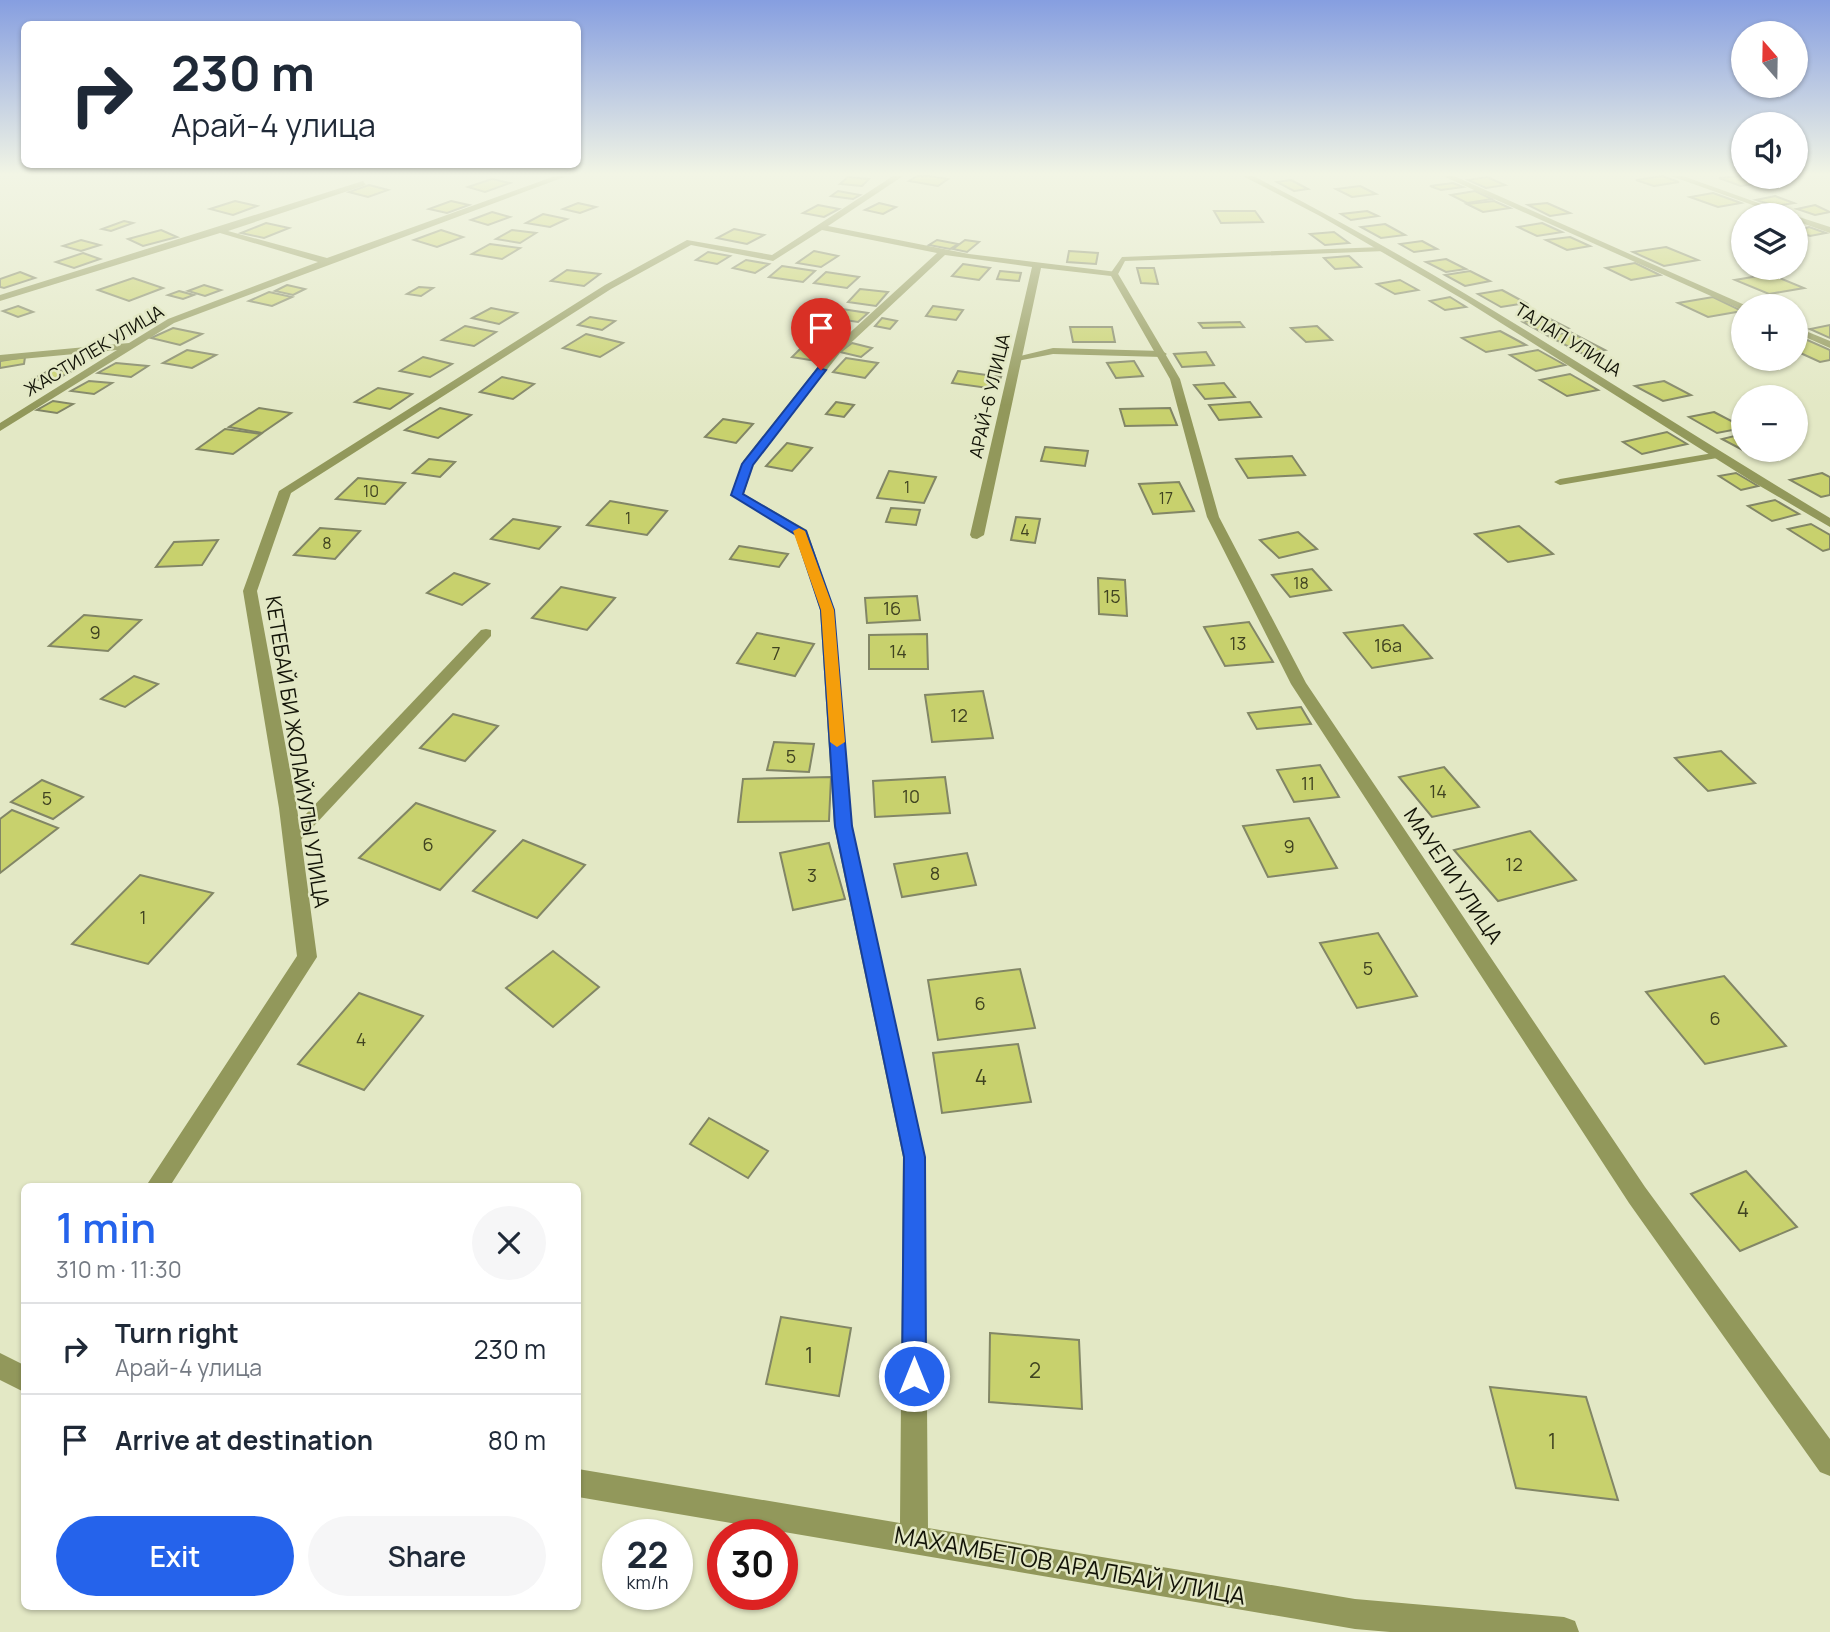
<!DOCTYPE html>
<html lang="en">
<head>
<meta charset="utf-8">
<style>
	:root { --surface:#fff; --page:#f6f6f7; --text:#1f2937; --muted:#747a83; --line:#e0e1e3; --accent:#2563eb }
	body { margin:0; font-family:Manrope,sans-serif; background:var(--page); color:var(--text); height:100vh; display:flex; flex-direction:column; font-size:26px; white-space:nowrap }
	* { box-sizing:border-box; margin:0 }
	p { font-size:23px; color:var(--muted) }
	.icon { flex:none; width:38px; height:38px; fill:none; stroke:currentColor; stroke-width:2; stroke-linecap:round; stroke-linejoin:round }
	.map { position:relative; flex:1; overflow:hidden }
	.side { position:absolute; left:21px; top:1183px; width:560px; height:427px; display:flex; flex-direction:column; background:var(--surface); border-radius:10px; box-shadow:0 2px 5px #0004 }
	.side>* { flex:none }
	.hud { position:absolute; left:21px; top:21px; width:560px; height:147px; border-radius:10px; box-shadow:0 2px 5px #0004; background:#fff; color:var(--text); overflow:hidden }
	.needle { width:46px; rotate:340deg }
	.buttons { position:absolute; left:1731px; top:21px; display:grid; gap:14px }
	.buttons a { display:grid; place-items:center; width:77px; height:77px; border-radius:50%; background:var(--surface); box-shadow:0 2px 5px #0004; font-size:35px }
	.speed { position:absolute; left:602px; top:1519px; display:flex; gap:14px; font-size:35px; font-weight:700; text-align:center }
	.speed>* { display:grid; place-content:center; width:91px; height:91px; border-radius:50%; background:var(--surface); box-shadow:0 2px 5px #0004; line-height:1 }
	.speed small { font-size:18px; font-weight:400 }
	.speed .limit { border:10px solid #d22; background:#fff; color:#111 }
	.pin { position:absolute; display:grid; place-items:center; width:60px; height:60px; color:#fff; margin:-72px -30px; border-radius:50% 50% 50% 0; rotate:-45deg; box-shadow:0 0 7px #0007 }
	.pin .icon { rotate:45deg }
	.me { position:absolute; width:77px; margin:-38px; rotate:0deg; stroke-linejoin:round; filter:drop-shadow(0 0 5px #0008) }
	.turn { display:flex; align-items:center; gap:24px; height:147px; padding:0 35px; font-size:32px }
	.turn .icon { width:91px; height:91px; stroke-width:2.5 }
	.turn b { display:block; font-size:49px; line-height:60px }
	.round { display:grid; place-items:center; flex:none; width:74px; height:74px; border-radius:37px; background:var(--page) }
	.overview { display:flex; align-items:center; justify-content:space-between; height:119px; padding:0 35px }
	h1 { font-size:42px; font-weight:600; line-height:52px; color:var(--accent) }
	.primary-button { display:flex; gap:14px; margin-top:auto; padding:14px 35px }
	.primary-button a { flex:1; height:80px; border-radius:42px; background:var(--accent); color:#fff; font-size:28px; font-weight:600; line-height:80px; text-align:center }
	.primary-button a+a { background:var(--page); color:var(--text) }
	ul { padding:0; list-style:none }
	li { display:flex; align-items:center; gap:21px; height:91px; padding:0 35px; border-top:2px solid var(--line) }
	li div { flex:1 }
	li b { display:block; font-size:26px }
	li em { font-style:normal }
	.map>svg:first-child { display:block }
	.building { fill:#c8d16d; stroke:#828666; stroke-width:2 }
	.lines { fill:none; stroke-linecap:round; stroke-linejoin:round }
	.service { fill:#92985b; fill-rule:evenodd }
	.minor { fill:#92985b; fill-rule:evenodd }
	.route { fill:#2563eb; stroke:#184099; stroke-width:2 }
	.slow { fill:#f59e0b }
	.labels { text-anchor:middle; stroke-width:5; stroke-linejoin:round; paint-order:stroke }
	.far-number-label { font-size:16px; fill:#404321 }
	.far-street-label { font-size:18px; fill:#131408; stroke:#e3e8c5 }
	.number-label { font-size:18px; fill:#404321 }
	.street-label { font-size:21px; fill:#131408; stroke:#e3e8c5 }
	.near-number-label { font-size:21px; fill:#404321 }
	.near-street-label { font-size:24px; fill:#131408; stroke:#e3e8c5 }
</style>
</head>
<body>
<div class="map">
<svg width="1830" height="1632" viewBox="0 0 1830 1632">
	<rect width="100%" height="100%" fill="#e3e8c5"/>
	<g class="building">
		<path d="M917,176H929L948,179L938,186L909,181Z"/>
		<path d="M1662,176L1679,182L1654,186L1636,180Z"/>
		<path d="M1739,176L1759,183L1741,186L1719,178Z"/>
		<path d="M848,177L869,179L862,186L840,184Z"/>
		<path d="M1487,177L1505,185L1486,188L1468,180Z"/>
		<path d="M492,179L510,183L485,192L468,187Z"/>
		<path d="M1291,180L1308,189L1294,191L1277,182Z"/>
		<path d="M1453,183L1463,187L1441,190L1430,186Z"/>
		<path d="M369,185L388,190L368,197L349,192Z"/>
		<path d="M1360,186L1376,194L1352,197L1336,189Z"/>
		<path d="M838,191L860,195L853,199L831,196Z"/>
		<path d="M1475,191L1492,199L1467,203L1451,195Z"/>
		<path d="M1713,193L1741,203L1718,207L1690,197Z"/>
		<path d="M1775,196L1794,203L1775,206L1756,200Z"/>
		<path d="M235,201L257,206L233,215L210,209Z"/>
		<path d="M451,201L469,205L447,213L429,209Z"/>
		<path d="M1494,201L1510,208L1483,212L1467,204Z"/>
		<path d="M578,203L596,207L580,213L563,209Z"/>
		<path d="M879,203L896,207L883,214L865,210Z"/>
		<path d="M1547,203L1570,213L1550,216L1528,205Z"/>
		<path d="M818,205L839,209L824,217L803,213Z"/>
		<path d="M1815,205L1830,212L1815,215L1797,209Z"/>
		<path d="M1214,211H1255L1263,222L1221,223Z"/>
		<path d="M1367,211L1378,216L1351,220L1341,214Z"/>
		<path d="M492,212L510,217L488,225L471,220Z"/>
		<path d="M543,214L567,219L550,227L526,223Z"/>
		<path d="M124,221L133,223L111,231L102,229Z"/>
		<path d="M266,223L289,228L264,238L241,233Z"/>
		<path d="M1542,223L1562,232L1537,236L1518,227Z"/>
		<path d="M1385,224L1405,235L1381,238L1361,227Z"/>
		<path d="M1809,227L1826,233L1810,236L1796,231Z"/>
		<path d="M734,229L764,235L747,244L717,238Z"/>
		<path d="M161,230L177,237L143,246L128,239Z"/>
		<path d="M441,230L463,237L437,247L414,240Z"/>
		<path d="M512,230L536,233L520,243L496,239Z"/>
		<path d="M1334,232L1349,243L1325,245L1310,234Z"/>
		<path d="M1570,237L1590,246L1567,250L1546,240Z"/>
		<path d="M81,240L100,245L81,251L63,246Z"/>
		<path d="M937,240L958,244L950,249L929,245Z"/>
		<path d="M965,240L979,242L967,252L953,249Z"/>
		<path d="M1422,241L1437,249L1414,252L1400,244Z"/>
		<path d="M490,244L520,248L502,259L472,254Z"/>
		<path d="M1666,247L1698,260L1664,266L1633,252Z"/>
		<path d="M814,251L838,256L821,267L797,263Z"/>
		<path d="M1069,251L1098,253L1096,264L1067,262Z"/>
		<path d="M708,252L730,256L717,264L696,260Z"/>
		<path d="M83,253L100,259L74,268L56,262Z"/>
		<path d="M1349,256L1361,267L1335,269L1324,258Z"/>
		<path d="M1446,259L1466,269L1446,272L1426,262Z"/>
		<path d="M746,260L769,264L755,273L733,268Z"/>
		<path d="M1635,263L1660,275L1631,280L1606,268Z"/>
		<path d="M963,264L990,268L979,280L952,276Z"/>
		<path d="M782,266L815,271L803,282L769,277Z"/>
		<path d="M1137,268H1154L1158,284L1141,283Z"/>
		<path d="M567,270L600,274L584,286L551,281Z"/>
		<path d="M1000,271L1021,273L1019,281L997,279Z"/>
		<path d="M1470,271L1490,281L1465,286L1445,275Z"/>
		<path d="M20,272L35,278L4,288L0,287V279Z"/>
		<path d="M826,272L859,277L847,288L814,283Z"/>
		<path d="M1770,274L1804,288L1769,294L1735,280Z"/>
		<path d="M133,278L163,288L129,301L98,290Z"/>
		<path d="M1400,280L1418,290L1395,294L1377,284Z"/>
		<path d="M204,285L221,290L205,296L188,291Z"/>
		<path d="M287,285L305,289L293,295L275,291Z"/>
		<path d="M419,287L433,288L421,296L407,294Z"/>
		<path d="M860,289L888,292L876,306L848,302Z"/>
		<path d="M1502,290L1526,303L1501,307L1478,294Z"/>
		<path d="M179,291L194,295L183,299L168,295Z"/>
		<path d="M269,292L292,297L272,306L249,301Z"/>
		<path d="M1450,297L1466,307L1445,310L1430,301Z"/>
		<path d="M1713,297L1742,311L1708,317L1678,303Z"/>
		<path d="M18,306L33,312L18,317L3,311Z"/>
		<path d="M933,306L963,310L956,320L926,316Z"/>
		<path d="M491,308L517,313L499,324L472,318Z"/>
		<path d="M842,309L868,313L858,322L832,318Z"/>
		<path d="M590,317L615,321L602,330L578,325Z"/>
		<path d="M882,318L897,321L890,329L875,326Z"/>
		<path d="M1548,318L1568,328L1543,333L1523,322Z"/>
		<path d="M1240,322L1244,327L1203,328L1199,323Z"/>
		<path d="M1830,325V338L1810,329Z"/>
		<path d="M465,326L496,332L474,346L442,340Z"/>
		<path d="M1317,326L1332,340L1306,342L1291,328Z"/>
		<path d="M1070,327H1112L1115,342H1073Z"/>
		<path d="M173,328L202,334L180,345L151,338Z"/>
		<path d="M1500,331L1526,345L1486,352L1462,338Z"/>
		<path d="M1570,332L1605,350L1583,354L1548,336Z"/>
		<path d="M586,334L623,343L600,357L563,348Z"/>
		<path d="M1796,335L1830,350V360L1820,362L1796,351Z"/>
		<path d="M852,343L872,348L861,357L840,352Z"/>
		<path d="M803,346L826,349L816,361L792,357Z"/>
		<path d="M187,350L216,355L192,368L163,363Z"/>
		<path d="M1538,350L1565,365L1536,371L1510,355Z"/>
		<path d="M1206,352L1214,365L1182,367L1174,354Z"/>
		<path d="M25,357L24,364L0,368V361Z"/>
		<path d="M423,357L452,364L430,377L400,371Z"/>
		<path d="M846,358L878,363L865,378L833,372Z"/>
		<path d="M1134,361L1143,376L1116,378L1107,363Z"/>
		<path d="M116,363L148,366L131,377L98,373Z"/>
		<path d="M52,369L70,372L51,382L33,379Z"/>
		<path d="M958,371L1001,377L995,389L952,383Z"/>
		<path d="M1570,374L1598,390L1567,396L1540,380Z"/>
		<path d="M502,377L534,384L513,399L480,392Z"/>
		<path d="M89,381L112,383L94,394L71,391Z"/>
		<path d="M1664,381L1691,395L1663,401L1635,386Z"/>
		<path d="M1224,383L1235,397L1205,399L1194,385Z"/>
		<path d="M378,388L412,394L390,409L355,402Z"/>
		<path d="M53,401L73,404L57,413L37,410Z"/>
		<path d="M836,402L854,405L844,417L826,414Z"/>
		<path d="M1250,402L1261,417L1219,420L1209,405Z"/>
		<path d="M259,408L291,413L262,433L229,427Z"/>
		<path d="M440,408L471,415L438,438L405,430Z"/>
		<path d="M1170,408L1177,425L1125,426L1120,409Z"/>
		<path d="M1714,412L1743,427V428L1717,433L1689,417Z"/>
		<path d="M723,419L753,424L736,443L705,437Z"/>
		<path d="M225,429L261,434L233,454L197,449Z"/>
		<path d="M1667,432L1687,444L1642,454L1623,442Z"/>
		<path d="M1743,434V450H1775L1752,455L1722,439Z"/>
		<path d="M787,443L812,448L792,471L766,466Z"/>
		<path d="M1045,447L1088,451L1085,466L1041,461Z"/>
		<path d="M1292,456L1305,475L1248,478L1236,459Z"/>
		<path d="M429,459L455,462L440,477L413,473Z"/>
		<path d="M889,471L936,477L924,503L877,498Z"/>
		<path d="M1736,473L1758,486L1741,490L1719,476Z"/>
		<path d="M1822,473L1830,477V495L1821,497L1790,480Z"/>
		<path d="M358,478L405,483L385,504L336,499Z"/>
		<path d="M1179,482L1194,511L1153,514L1139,484Z"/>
		<path d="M1775,500L1799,514L1772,521L1748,506Z"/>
		<path d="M610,501L667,511L647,535L587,525Z"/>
		<path d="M891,508L920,510L916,525L886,522Z"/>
		<path d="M1016,517L1040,519L1035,543L1011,540Z"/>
		<path d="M513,519L560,527L539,549L491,539Z"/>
		<path d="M1811,524L1830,535V549L1823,551L1788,529Z"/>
		<path d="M1519,526L1553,554L1508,562L1475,534Z"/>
		<path d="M320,528L360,531L335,559L294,555Z"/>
		<path d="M1298,532L1317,549L1279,558L1260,540Z"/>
		<path d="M218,540L202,565L156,567L174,542Z"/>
		<path d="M739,546L788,554L779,567L730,559Z"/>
		<path d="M1312,569L1331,590L1290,597L1272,575Z"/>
		<path d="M454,573L489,584L462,605L427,593Z"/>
		<path d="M1098,578L1125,580L1127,616L1099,614Z"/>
		<path d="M561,587L615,598L587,630L532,618Z"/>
		<path d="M917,596L920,620L867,623L865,598Z"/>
		<path d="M84,615L141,620L108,651L49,646Z"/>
		<path d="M1249,622L1273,662L1225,666L1204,627Z"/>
		<path d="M1403,625L1432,658L1372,668L1344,633Z"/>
		<path d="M757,633L814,644L795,676L737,663Z"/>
		<path d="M927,634L928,669H869V635Z"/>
		<path d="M134,676L158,684L125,707L101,699Z"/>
		<path d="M983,691L993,738L932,742L925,695Z"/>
		<path d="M1301,707L1311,724L1257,729L1248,713Z"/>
		<path d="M453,714L498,726L465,761L420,748Z"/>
		<path d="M774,742L814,744L809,772L767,770Z"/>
		<path d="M1721,751L1755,783L1708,791L1675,758Z"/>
		<path d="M1320,765L1339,797L1294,802L1277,770Z"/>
		<path d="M1444,767L1479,807L1432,817L1399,777Z"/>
		<path d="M831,777L829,821L738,822L743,779Z"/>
		<path d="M945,777L950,813L875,817L873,781Z"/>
		<path d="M42,780L83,797L53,819L11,802Z"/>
		<path d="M416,803L495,831L440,890L359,858Z"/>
		<path d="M12,810L58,828L0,873V819Z"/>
		<path d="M1309,818L1337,868L1268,877L1243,826Z"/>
		<path d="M1530,831L1576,880L1498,901L1454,850Z"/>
		<path d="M523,840L585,865L537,918L473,891Z"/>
		<path d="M829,843L845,899L793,910L780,853Z"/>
		<path d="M967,853L976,885L902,897L894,864Z"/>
		<path d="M140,875L213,893L148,964L72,944Z"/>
		<path d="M1378,933L1417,996L1357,1008L1320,943Z"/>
		<path d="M553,951L599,987L553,1027L506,988Z"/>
		<path d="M1020,969L1035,1028L938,1040L928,980Z"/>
		<path d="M1724,976L1786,1046L1705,1064L1646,992Z"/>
		<path d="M359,993L423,1016L364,1090L298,1064Z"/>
		<path d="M1018,1044L1031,1102L942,1113L933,1053Z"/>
		<path d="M709,1118L768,1151L748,1178L690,1144Z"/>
		<path d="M1746,1171L1797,1227L1740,1251L1691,1194Z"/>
		<path d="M781,1317L851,1328L839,1396L766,1384Z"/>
		<path d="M990,1333L1079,1340L1082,1409L989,1402Z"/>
		<path d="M1490,1387L1586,1397L1618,1500L1516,1488Z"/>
	</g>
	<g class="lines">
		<g class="service">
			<path d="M1382,247L1385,251L1125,261L1117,276L1110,274L1122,257Z"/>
			<path d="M1053,348L1162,351L1167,354L1162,357L1053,354L1017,361L1012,358Z"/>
			<path d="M1719,452L1724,455L1723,457L1560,485L1554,482L1560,479Z"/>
			<path d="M486,629L491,630V636L298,843H286L284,839L286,835L481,630Z"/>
		</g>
		<g class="minor">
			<path d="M555,176H567L174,323L0,431V423L117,350L0,361V355L129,343L168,319L318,262L220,233L0,301V295L363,181L366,185L228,231L327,258Z"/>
			<path d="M893,176H903L828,226L969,254L1117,272L1180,379L1219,517L1306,683L1645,1187L1830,1439V1476L1820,1472L1629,1203L1291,684L1207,517L1170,379L1111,276L1041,268L984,535L977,539L972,538L970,535L1032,267L945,255L840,353L753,464L744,494L807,530L834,610L852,826L925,1157L928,1528L1355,1599L1564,1617L1575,1621L1579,1632H1390L1355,1629L578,1497V1469L900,1523L903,1157L834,826L820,610L796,535L731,495L743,461L832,349L937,253L822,230L773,261L691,245L611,289L291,493L257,591L297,808L317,957L170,1186H146L297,956L279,808L243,591L279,491L605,285L687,240L772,255Z"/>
			<path d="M1243,176H1253C1453,277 1638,403 1830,518V527L1753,482L1466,301L1320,216Z"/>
			<path d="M1443,176H1454L1747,306L1740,309Z"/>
			<path d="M1671,176H1683L1792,215H1781Z"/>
			<path d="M1796,216L1830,227V233L1796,221Z"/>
			<path d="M1796,327L1830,341V348L1796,333Z"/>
			<path d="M0,1353L24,1365V1392L0,1380Z"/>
		</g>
	</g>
	<linearGradient id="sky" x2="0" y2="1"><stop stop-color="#869ee0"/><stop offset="0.43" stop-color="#f2f5e5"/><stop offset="1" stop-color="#f2f5e5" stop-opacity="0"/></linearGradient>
	<rect width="1830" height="405" fill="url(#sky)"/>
	<path class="route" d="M818,368L826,370L753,465L743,494L806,531L834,610L852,826L925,1157L926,1376L923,1384L914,1388L906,1384L902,1376L904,1157L835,826L821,610L796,535L731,495L742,464Z"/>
	<path class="slow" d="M799,528L805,531L834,610L845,742L837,747L830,742L821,610L793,531Z"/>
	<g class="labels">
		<g class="far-number-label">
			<text x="907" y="493">1</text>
			<text x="371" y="497">10</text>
			<text x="1166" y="504">17</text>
			<text x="628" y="524">1</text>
			<text x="1025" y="536">4</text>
			<text x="327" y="549">8</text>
			<text x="1301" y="589">18</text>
		</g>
		<g class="far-street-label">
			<text transform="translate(1568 340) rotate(32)" y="6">ТАЛАП УЛИЦА</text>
			<text transform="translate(94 351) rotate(-31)" y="6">ЖАСТИЛЕК УЛИЦА</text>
			<text transform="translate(990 396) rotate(-77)" y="6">АРАЙ-6 УЛИЦА</text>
		</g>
		<g class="number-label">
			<text x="1112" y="603">15</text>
			<text x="892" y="615">16</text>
			<text x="95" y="639">9</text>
			<text x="1238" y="650">13</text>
			<text x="1388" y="652">16а</text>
			<text x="898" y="658">14</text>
			<text x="776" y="660">7</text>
			<text x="959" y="722">12</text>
			<text x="791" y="763">5</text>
			<text x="1308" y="790">11</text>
			<text x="1438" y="798">14</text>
			<text x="911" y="803">10</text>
			<text x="47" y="805">5</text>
			<text x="428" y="851">6</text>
			<text x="1289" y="853">9</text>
			<text x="1514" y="871">12</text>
			<text x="935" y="880">8</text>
			<text x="812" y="882">3</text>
			<text x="143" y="924">1</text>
			<text x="1368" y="975">5</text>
			<text x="980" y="1010">6</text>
			<text x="1715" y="1025">6</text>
			<text x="361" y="1046">4</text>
		</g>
		<g class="street-label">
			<text transform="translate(297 752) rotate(81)" y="7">КЕТЕБАЙ БИ ЖОЛАЙУЛЫ УЛИЦА</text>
			<text transform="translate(1453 876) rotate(56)" y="7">МАУЕЛИ УЛИЦА</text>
		</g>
		<g class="near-number-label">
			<text x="981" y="1085">4</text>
			<text x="1743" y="1217">4</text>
			<text x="809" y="1363">1</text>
			<text x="1035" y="1378">2</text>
			<text x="1552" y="1449">1</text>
		</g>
		<g class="near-street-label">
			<text transform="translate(1070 1566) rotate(10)" y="8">МАХАМБЕТОВ АРАЛБАЙ УЛИЦА</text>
		</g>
	</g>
</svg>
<div class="buttons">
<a><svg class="needle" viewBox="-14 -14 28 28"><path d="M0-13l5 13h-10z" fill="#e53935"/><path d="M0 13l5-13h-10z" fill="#747a83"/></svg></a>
<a><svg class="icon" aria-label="sound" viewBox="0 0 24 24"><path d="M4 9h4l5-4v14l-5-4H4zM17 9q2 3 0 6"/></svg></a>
<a><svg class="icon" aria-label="layers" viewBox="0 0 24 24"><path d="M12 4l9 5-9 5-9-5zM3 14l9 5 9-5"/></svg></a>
<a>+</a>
<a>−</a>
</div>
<div class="speed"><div>22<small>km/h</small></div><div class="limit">30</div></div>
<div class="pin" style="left:821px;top:370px;background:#d93025"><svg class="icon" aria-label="arrive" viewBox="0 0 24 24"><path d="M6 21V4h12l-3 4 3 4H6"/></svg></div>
<svg class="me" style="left:914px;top:1376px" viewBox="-20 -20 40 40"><circle r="17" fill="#2563eb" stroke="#fff" stroke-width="3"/><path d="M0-11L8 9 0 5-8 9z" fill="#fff"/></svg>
<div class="hud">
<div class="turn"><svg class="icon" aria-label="right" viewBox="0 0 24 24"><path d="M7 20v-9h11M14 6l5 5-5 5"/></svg><div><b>230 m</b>Арай-4 улица</div></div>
</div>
<section class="side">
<div class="overview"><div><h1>1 min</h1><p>310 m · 11:30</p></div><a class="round"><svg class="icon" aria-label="close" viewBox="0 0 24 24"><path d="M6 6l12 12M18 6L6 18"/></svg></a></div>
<ul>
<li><svg class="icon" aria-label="right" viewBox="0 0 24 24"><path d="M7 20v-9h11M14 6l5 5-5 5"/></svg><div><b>Turn right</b><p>Арай-4 улица</p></div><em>230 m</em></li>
<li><svg class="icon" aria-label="arrive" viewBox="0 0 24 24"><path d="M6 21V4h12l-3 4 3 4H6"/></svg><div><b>Arrive at destination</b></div><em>80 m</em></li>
</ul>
<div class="primary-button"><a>Exit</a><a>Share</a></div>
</section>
</div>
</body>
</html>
